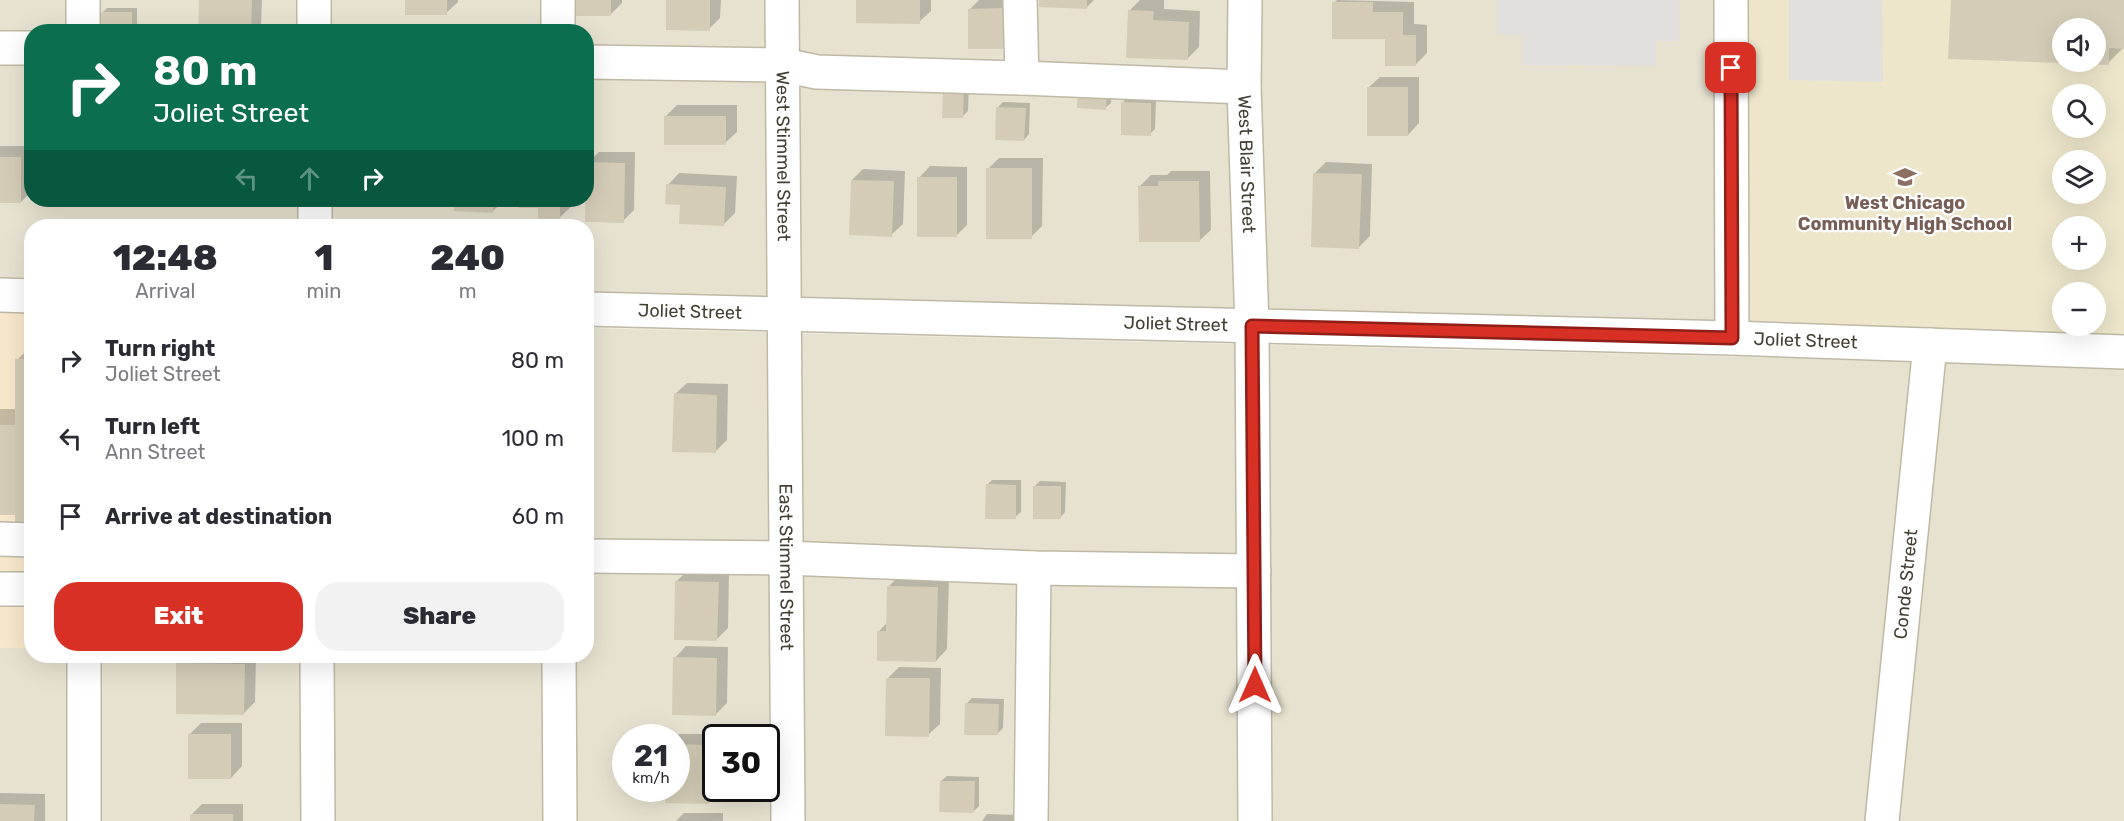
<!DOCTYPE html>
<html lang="en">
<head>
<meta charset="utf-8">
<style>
	:root { --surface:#fff; --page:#f2f2f3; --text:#2b2b33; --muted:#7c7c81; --accent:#d93025 }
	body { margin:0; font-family:Rubik,sans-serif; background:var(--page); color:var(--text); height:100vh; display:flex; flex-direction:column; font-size:22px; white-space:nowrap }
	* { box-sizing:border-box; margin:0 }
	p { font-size:20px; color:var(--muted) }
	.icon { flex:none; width:33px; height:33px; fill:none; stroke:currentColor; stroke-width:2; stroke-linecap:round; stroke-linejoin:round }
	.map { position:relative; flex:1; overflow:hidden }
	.side { position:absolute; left:24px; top:219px; width:570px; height:444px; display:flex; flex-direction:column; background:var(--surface); border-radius:24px; box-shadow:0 6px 24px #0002 }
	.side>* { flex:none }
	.top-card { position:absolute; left:24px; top:24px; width:570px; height:183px; border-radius:24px; box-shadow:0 6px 24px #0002; background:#0b6e4f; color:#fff; overflow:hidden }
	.buttons { position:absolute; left:2052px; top:18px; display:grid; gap:12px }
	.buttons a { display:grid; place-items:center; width:54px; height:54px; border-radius:50%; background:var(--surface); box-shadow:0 6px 24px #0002; font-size:30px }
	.speed { position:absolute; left:612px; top:724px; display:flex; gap:12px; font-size:30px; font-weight:700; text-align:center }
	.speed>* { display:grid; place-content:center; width:78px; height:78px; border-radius:50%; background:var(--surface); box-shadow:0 6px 24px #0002; line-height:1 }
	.speed small { font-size:15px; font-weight:400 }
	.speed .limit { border:3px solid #111; border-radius:9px; background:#fff; color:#111 }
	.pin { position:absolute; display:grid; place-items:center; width:51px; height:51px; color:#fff; margin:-26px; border-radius:12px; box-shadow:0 3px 9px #0006 }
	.me { position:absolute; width:66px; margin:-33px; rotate:0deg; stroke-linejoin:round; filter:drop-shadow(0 0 4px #0008) }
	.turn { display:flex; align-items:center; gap:21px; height:126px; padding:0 30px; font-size:27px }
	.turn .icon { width:78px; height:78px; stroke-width:2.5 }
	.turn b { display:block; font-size:42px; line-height:51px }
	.lanes { display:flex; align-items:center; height:57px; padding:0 30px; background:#0003; justify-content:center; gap:30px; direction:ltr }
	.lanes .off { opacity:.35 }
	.eta { display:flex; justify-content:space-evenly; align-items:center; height:102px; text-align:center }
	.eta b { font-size:36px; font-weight:800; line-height:42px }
	.primary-button { display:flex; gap:12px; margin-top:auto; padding:12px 30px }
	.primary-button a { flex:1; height:69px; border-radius:24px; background:var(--accent); color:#fff; font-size:24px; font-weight:800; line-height:69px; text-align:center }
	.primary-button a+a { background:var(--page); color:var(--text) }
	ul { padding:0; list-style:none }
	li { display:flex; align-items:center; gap:18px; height:78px; padding:0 30px }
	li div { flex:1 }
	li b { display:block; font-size:22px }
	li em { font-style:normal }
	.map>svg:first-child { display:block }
	.residential { fill:#e7e2d0; fill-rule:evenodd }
	.commercial { fill:#f7e8cb }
	.education { fill:#ede6cb; fill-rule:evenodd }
	.parking { fill:#e2e0dc }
	.shadow { fill:#0003; fill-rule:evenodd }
	.building { fill:#d4ccb7 }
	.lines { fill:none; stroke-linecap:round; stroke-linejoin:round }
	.minor-casing { stroke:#beb8a5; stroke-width:36 }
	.minor { stroke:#fff; stroke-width:33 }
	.route-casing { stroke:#8d1f18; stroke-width:15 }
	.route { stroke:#d93025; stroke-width:10 }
	.labels { text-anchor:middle; stroke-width:4.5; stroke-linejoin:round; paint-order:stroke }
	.street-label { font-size:18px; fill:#443f33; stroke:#fff }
	.education-label { font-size:18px; font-weight:bold; fill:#785e54; stroke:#fff }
</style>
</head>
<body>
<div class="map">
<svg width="2124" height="821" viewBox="0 0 2124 821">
	<rect width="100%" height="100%" fill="#f2efe3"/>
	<g class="residential">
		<path d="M0,0H1747L1748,323L587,293L586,226H32L31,279L0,278ZM32,32H586V200H32Z"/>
		<path d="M587,328L1912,361L1865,821H0V648H31L32,656H586ZM626,738H676V789H626ZM716,738H766V789H716Z"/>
		<path d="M1944,360L2124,366V821H1894Z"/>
	</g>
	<rect class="commercial" x="0" y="313" width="31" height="335"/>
	<path class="education" d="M1747,0H2124V338L1748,323ZM2062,28H2096V62H2062ZM2062,94H2096V128H2062ZM2062,160H2096V194H2062ZM2062,226H2096V260H2062ZM2062,292H2096V326H2062Z"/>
	<g class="parking">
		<path d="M1497,0H1679V41H1656V66L1522,65V35L1497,34Z"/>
		<path d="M1789,0H1882L1883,82L1789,80Z"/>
	</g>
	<g class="shadow">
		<path d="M201,0H262L261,25L254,32H199Z"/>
		<path d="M406,0H458V2L446,13Z"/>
		<path d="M575,0H622V3L610,15Z"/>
		<path d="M668,0H721L720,18L709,29Z"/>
		<path d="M858,0H931V11L919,22Z"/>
		<path d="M979,0H1014V36L1003,47L970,9Z"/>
		<path d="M1041,0H1094L1086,8Z"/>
		<path d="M1140,0H1164V9L1200,11L1199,47L1188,58L1129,11Z"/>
		<path d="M1337,0L1414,2V24L1427,25V53L1415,65L1386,38L1334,3Z"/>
		<path d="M1952,0H2124V47L2108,63L1950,57ZM2062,28H2096V62H2062Z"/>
		<path d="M107,8H137V29L134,32H101L102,13Z"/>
		<path d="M1380,77H1419V123L1408,135L1368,88Z"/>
		<path d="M1112,78L1111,103L1105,108L1078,107Z"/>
		<path d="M950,81L969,82L968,111L962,117Z"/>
		<path d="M1128,97L1156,98L1155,129L1150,134L1123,102Z"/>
		<path d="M1003,102L1030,103L1029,134L1024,140L997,108Z"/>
		<path d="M677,105H737V132L725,143L666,116Z"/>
		<path d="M0,146H32V191L21,202H0Z"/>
		<path d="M599,152H635L634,210L623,221L587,163Z"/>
		<path d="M999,158H1043L1042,226L1031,237L988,169Z"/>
		<path d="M1326,162L1372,164L1370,236L1358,248L1315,173Z"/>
		<path d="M930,166L967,167V225L956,236L919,178Z"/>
		<path d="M863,169L905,171L903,224L891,235L852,180Z"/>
		<path d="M1171,171H1210L1211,230L1199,241L1140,186L1151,175H1167Z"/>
		<path d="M679,173L737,176L735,213L723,225L681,204L668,185Z"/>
		<path d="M212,200H258L251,206L212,205Z"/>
		<path d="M388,200H427L422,205L388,204Z"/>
		<path d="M451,200H504L493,211L456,210L457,200Z"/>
		<path d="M520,200H571V207L559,218L540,207H520Z"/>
		<path d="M32,345V529L17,514H0V409H17V360Z"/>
		<path d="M687,383L728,384L727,440L716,451L675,394Z"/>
		<path d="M992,480H1021V512L1015,517L987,485Z"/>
		<path d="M1040,481L1066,482L1065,512L1060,518L1035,486Z"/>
		<path d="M688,570L729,572L728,628L717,639L676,582Z"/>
		<path d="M900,575L949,576L947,649L936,661L879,631L888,622V587Z"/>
		<path d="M686,646L728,647L727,703L715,715L675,658Z"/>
		<path d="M185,656H256L255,702L244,713L178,663Z"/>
		<path d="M899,667L941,668L940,724L928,735L888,678Z"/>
		<path d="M972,698L1004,699L1003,728L998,733L966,704Z"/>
		<path d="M201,723H242V766L231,778L190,734Z"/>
		<path d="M679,734H721V738H716V789H720V791L709,802L667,789H676V738H675Z"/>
		<path d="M947,776L979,777V806L974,811L941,781Z"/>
		<path d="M0,793L45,794V821H0Z"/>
		<path d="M202,804H243V821H191V815Z"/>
		<path d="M684,813H723V821H676Z"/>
		<path d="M987,814L1020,815V821H982Z"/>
	</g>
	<g class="building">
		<path d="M199,0H252L251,32H198Z"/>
		<rect x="405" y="0" width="42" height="15"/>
		<rect x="573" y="0" width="38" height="16"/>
		<path d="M666,0H710V31L666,30Z"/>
		<path d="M856,0H920V24L856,23Z"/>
		<path d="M1039,0H1087V9L1039,7Z"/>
		<path d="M1951,0H2124V49L2109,48V65L2071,63V62H2096V28H2062V63L1948,59Z"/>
		<path d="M1332,2H1373V12H1403V35H1416V66H1385V39H1332Z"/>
		<path d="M1003,8L1004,49H968V9Z"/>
		<path d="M1128,10L1154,11L1153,20L1189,22L1188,60L1126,58Z"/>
		<rect x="100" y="12" width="32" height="20"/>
		<path d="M1078,82L1107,83L1106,110L1077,108Z"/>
		<path d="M943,86L964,87L963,118H942Z"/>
		<rect x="1367" y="87" width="41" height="49"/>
		<path d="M1121,102L1151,103V136L1121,135Z"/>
		<path d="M996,107L1026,108L1024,141L995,140Z"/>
		<rect x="664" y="116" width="62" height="29"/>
		<rect x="0" y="157" width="21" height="46"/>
		<path d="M586,162L625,163L624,223L585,222Z"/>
		<rect x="986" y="168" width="46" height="71"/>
		<path d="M1313,173L1362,174L1359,249L1311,247Z"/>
		<rect x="917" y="177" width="40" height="60"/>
		<path d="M851,180L894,181L892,237L849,235Z"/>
		<path d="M1158,181H1199L1200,242H1139L1138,186H1158Z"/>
		<path d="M666,184L726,187L724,226L679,224L680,205L665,204Z"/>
		<rect x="211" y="200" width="41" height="7"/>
		<path d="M386,200H423L422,206L386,205Z"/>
		<path d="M455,200H494L493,213L454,211Z"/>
		<path d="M519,200H560V220L538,219V208H519Z"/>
		<path d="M15,359H32V531H15V515H0V425H15Z"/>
		<path d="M674,393L717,395L716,453L672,452Z"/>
		<path d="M986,484L1016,485V519H985Z"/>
		<rect x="1033" y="486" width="28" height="33"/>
		<path d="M675,581L719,582L717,641L674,640Z"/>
		<path d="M887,586L938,587L936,662L877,661V631H886Z"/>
		<path d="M673,657L717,658L716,716L672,715Z"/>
		<path d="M176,663L245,664L244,715L176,714Z"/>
		<path d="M886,678H930L929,737L885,736Z"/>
		<path d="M965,703L999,704L998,735H964Z"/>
		<rect x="188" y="734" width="43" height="45"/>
		<path d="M676,744L710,745L709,804L665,803V789H676Z"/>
		<path d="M940,781H975L974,813L939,812Z"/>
		<path d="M0,804L35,805L34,821H0Z"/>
		<rect x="190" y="814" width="43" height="7"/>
	</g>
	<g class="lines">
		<g class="minor-casing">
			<g id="minor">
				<path d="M83,0V32"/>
				<path d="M314,0V32"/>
				<path d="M558,0V32"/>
				<path id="s1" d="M782,0L788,821"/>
				<path d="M1020,0L1022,78L1244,87"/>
				<path id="s2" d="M1245,0L1244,87L1252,326L1255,821"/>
				<path d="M1731,0L1732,338"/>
				<path d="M0,48H32"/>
				<path d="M586,62L783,65L817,72L1022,78"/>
				<path d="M315,200V226"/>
				<path d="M0,295L32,296"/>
				<path id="s3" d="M586,309L1732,338L2124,352"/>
				<path d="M0,539L32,540"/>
				<path d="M586,556L786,558L1034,568L1254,571"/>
				<path d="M0,589H32"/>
				<path d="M84,656V821"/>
				<path d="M317,656L318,821"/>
				<path d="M559,656L560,821"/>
				<path d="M1031,821L1034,568"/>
				<path id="s4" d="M1882,821L1930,345"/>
			</g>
		</g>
		<use href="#minor" class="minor"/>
	</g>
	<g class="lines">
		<g class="route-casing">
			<path id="route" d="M1255,685L1252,326L1732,338L1731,68"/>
		</g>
		<use href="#route" class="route"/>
	</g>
	<defs>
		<g id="school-bare" transform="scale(1.8)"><path d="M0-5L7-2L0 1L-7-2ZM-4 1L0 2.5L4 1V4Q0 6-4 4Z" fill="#8d6e63" stroke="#fff" stroke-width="2.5" paint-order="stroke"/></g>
	</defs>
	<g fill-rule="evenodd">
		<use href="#school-bare" x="1905" y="177"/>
	</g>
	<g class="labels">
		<g class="street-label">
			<text dy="6" stroke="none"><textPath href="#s1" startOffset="156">West Stimmel Street</textPath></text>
			<text dy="6" stroke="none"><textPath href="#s2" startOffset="164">West Blair Street</textPath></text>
			<text dy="6" stroke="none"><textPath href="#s3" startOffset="104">Joliet Street</textPath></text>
			<text dy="6" stroke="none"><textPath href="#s3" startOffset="590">Joliet Street</textPath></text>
			<text dy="6" stroke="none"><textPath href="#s3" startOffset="1220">Joliet Street</textPath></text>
			<text dy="6" stroke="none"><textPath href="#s1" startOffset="567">East Stimmel Street</textPath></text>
			<text dy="6" stroke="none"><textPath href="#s4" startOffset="238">Conde Street</textPath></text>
		</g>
		<g class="education-label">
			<text x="1905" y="209">West Chicago<tspan x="1905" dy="21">Community High School</tspan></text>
		</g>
	</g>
</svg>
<div class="buttons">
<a><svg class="icon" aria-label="sound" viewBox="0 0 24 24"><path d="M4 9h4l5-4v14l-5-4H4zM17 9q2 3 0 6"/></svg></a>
<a><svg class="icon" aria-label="search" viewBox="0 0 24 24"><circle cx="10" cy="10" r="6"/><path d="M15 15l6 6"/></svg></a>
<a><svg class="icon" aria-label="layers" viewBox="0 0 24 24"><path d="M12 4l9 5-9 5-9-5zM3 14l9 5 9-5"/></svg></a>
<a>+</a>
<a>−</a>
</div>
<div class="speed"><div>21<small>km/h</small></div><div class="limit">30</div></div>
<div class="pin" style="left:1731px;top:68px;background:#d93025"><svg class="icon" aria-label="arrive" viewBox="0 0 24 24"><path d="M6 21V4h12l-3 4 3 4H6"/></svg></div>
<svg class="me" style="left:1255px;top:685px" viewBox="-20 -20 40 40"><path d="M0-17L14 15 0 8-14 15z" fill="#d93025" stroke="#fff" stroke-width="4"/></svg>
<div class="top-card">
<div class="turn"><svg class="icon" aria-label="right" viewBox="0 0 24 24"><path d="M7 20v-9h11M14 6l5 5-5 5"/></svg><div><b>80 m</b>Joliet Street</div></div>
<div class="lanes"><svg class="icon off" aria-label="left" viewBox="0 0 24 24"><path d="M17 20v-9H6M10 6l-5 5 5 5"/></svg><svg class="icon off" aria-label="ahead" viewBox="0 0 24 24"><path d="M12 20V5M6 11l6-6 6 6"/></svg><svg class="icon" aria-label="right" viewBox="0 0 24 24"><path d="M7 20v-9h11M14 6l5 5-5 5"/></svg></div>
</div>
<section class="side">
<div class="eta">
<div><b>12:48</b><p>Arrival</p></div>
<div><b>1</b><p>min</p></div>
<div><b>240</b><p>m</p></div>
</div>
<ul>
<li><svg class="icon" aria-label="right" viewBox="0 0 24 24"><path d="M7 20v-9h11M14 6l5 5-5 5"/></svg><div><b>Turn right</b><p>Joliet Street</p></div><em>80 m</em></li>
<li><svg class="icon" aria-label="left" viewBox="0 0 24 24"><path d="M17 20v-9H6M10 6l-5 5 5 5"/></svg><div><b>Turn left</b><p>Ann Street</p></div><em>100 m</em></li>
<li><svg class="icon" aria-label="arrive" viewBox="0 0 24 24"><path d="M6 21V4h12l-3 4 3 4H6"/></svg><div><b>Arrive at destination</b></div><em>60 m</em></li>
</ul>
<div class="primary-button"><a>Exit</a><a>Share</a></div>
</section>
</div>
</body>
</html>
